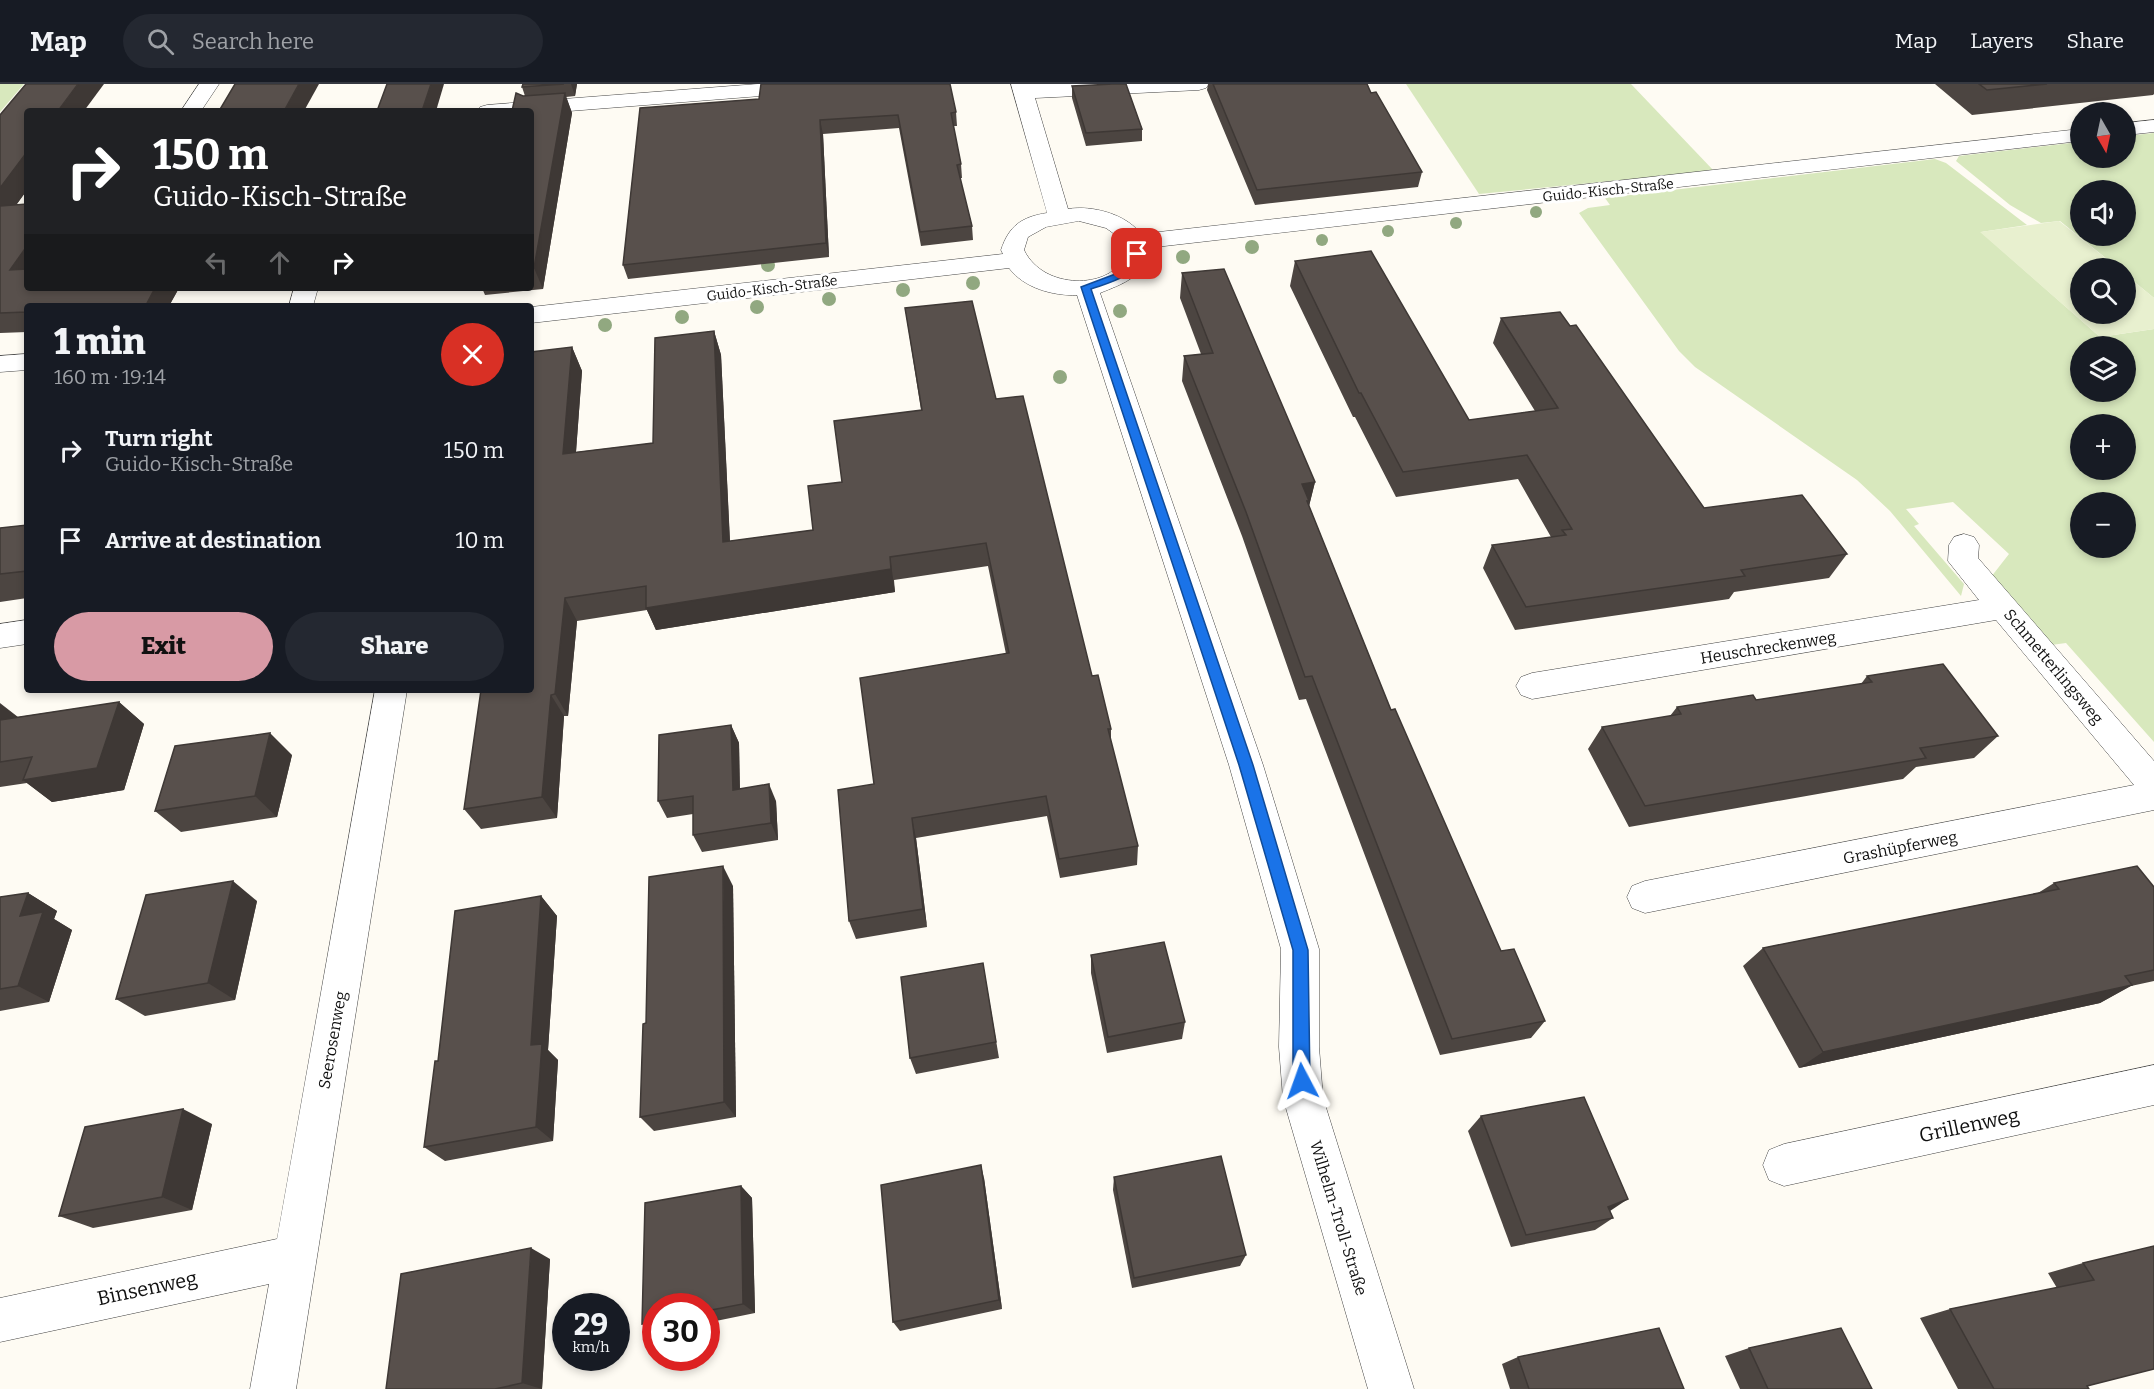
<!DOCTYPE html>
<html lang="en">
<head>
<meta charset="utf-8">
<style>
	:root { --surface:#171b24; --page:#242831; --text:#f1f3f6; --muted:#9ea1a6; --line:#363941; --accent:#d89aa5 }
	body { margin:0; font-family:Bitter,serif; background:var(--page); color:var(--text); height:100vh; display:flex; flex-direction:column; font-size:22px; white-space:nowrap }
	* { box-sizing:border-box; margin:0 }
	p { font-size:20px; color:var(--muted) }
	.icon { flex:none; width:33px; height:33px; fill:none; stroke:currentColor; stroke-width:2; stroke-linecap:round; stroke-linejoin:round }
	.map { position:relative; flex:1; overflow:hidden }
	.panel { position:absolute; left:24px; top:219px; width:510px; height:390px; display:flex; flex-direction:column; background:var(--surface); border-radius:6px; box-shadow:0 3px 9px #0003 }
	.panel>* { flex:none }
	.banner { position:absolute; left:24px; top:24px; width:510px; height:183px; border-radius:6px; box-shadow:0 3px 9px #0003; background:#202124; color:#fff; overflow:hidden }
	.needle { width:39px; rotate:171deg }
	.controls { position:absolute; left:2070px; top:18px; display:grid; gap:12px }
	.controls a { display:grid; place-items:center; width:66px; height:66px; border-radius:50%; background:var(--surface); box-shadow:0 3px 9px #0003; font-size:30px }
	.speed { position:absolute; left:552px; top:1209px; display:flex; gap:12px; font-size:30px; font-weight:700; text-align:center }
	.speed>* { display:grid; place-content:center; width:78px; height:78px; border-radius:50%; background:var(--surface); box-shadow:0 3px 9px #0003; line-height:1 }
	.speed small { font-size:15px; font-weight:400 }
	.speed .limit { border:9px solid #d22; background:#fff; color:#111 }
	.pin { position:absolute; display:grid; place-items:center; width:51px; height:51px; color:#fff; margin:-26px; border-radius:12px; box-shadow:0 3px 9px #0006 }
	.me { position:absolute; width:66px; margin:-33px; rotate:356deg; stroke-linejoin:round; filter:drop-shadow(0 0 4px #0008) }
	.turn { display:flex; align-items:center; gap:21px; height:126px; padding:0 30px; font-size:27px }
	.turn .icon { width:78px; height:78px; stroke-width:2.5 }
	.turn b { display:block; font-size:42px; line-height:51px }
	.lanes { display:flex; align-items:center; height:57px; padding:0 30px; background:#0003; justify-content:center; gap:30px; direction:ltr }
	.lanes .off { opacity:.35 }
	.round { display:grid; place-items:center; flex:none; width:63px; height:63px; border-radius:32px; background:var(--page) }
	.headline { display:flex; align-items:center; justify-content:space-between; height:102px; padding:0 30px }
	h1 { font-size:36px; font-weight:800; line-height:45px }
	.cta { display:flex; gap:12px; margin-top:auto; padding:12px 30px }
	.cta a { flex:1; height:69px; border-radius:36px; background:var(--accent); color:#111; font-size:24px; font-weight:800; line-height:69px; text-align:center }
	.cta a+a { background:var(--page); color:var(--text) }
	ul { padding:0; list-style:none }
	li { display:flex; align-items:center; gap:18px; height:90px; padding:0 30px }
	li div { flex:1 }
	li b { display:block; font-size:22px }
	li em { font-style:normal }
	header { display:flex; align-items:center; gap:36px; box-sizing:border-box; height:84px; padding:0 30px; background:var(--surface); border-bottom:2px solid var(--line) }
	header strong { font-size:28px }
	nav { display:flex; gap:33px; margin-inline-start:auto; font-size:21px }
	.search { width:420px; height:54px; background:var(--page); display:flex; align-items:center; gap:15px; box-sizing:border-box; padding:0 21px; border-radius:33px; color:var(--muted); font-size:22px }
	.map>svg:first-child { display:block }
	.green { fill:#d8e8bd; fill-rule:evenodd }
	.pitch { fill:#e8f0cf }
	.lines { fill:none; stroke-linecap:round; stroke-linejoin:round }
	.street-casing { stroke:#434343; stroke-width:1 }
	.street { fill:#fff; fill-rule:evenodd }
	.tree { fill:#91a880 }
	.wall { fill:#4c4541 }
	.shaded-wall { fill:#3e3835 }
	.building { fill:#58504c; stroke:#3e3835; stroke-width:1.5 }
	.route { fill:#1a73e8; stroke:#114b97; stroke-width:1.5 }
	.labels { text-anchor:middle; stroke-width:6; stroke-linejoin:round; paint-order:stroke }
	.far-street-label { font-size:14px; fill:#101010; stroke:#fff }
	.street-label { font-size:16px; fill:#101010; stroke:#fff }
	.near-street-label { font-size:20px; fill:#101010; stroke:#fff }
</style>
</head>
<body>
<header>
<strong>Map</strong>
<div class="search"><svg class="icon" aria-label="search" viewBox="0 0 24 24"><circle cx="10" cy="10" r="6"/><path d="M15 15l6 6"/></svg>Search here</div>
<nav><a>Map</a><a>Layers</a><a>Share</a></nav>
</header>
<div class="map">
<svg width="2154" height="1305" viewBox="0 0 2154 1305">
	<rect width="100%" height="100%" fill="#fefbf3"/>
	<g class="green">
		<path d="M0,0H24L0,28Z"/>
		<path d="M1406,0H1631L1714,87L1479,110Z"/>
		<path d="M2154,49V214L2126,191V184H2118L2060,137L2041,139L2010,121L1956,77L1959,72L2080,58V74H2126V52ZM2080,106H2126V152H2080Z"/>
		<path d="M1935,75L1946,79L2027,141L1981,148L2100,253L2154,245V658L2066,559L2051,561L1991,493L2009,470L1953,418L1906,425L1919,440L1914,442L1964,500L1961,512L1890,427L1857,396L1695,283L1679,267L1579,129L1588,124L1610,121L1605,114ZM2080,262H2126V308H2080ZM2080,340H2126V386H2080ZM2080,418H2126V464H2080Z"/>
	</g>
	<path class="pitch" d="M2059,137L2118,184H2080V230H2126V191L2154,214V245L2100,253L1980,148Z"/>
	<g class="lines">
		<g class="street-casing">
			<g id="street">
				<path d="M199,0H219L201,27H181Z"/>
				<path d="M758,0H847L844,4L837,6L531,30V27H477L480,23L487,21Z"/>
				<path d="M1011,0H1209L1206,4L1199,6L1035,14L1068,125C1092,121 1126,130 1141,150L2080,45V57L1147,164C1148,192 1122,200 1100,209L1263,681L1319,865V963L1323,1014L1414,1305H1368L1283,1014L1279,963L1281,865L1229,681L1077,211C1053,212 1024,204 1009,184L531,239V223L1003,170L1001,166C1009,142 1021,133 1047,129ZM1079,137L1106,144L1120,154C1142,199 1049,217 1024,166L1028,153L1046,143Z"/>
				<path d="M2154,36V48L2126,51V39Z"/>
				<path d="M294,204H318L313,222H289Z"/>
				<path d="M27,270V286L0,288V272Z"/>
				<path d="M1964,450L1974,453L1979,461L1978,474L2154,677V726L1645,829L1632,824L1627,813L1632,802L1645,797L2134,701L1996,536L1532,615L1521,611L1516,602L1521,593L1532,589L1979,516L1948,477L1949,461L1954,453Z"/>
				<path d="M27,536V560L0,564V540Z"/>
				<path d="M375,606H407L296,1305H250L269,1200L0,1258V1214L277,1155Z"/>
				<path d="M2154,981V1021L1784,1102L1769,1096L1763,1081L1769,1066L1784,1060Z"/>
			</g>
		</g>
		<use href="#street" class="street"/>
	</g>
	<g class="tree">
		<circle cx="1536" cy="128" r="6"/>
		<circle cx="1456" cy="139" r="6"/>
		<circle cx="1388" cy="147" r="6"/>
		<circle cx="1322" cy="156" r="6"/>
		<circle cx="1252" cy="163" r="7"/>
		<circle cx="1183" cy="173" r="7"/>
		<circle cx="768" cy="181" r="7"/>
		<circle cx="973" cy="199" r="7"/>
		<circle cx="903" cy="206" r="7"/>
		<circle cx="829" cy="215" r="7"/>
		<circle cx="757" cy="223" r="7"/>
		<circle cx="1120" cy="227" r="7"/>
		<circle cx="682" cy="233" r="7"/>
		<circle cx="605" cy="241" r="7"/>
		<circle cx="1060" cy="293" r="7"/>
	</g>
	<g class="wall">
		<path d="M523,0H577L575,12L566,13L572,29L543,205L485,211L482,204H531V27L523,12H525L522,3Z"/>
		<path d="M1208,0H1367L1371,9L1422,88L1418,103L1255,121L1207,6Z"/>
		<path d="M1935,0H2154V10L2153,11L1972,31Z"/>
		<path d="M1072,2L1142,45V57L1086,62L1072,14Z"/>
		<path d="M640,24L956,28L957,42H953L961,80L962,94H960L972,142L973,156L921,162L899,44L823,50L829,173L628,195L623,181Z"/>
		<path d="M27,27V106L16,121L27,204H179L169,222H27V248L0,249V31Z"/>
		<path d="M1295,177L1469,336L1535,327L1493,259L1501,234L1704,424L1847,470L1829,494L1734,508L1729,515L1515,546L1483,484L1492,461L1551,453L1518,395L1396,413L1355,333H1353L1290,202Z"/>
		<path d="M1182,189L1315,398L1309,422L1391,626L1501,867L1545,937L1531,954L1440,971L1306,615L1299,616L1242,452L1182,297L1184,272L1201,270L1180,214Z"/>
		<path d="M905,224L996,315L1092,592L1111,645V657L1138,762L1137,781L1060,794L1047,732L916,754L927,843L856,855L849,837L874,700L1006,570L988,482L894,496L895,508L656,546L647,526L577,537L568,632H564L557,734L481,745L464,725L572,263L582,287L576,368L653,359L714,247L721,271L730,457L813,446L842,398L921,326Z"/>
		<path d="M27,441V514L0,518V444Z"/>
		<path d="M1867,592L1998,652L1974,674L1916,683L1903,695L1629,743L1588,665L1602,643L1670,632L1677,623L1756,616L1861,600Z"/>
		<path d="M119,618L144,640L124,706L52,718L27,699L0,703V619L18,633Z"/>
		<path d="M731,641L739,659L740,705L776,717L778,756L702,768L693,751V730L667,734L658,717Z"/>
		<path d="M292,671L277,733L181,748L155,727Z"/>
		<path d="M2054,799L2154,803V897L2131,902L2100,919L1799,984L1743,882L1763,864L2038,809Z"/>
		<path d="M733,802L736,1033L654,1047L640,1033L646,939Z"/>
		<path d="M28,809L57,827L54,835L72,846L49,918L0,927V813Z"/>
		<path d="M541,812L557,832L548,966L558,976L553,1057L445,1077L424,1063L438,977Z"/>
		<path d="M257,817L235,916L145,932L116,915Z"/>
		<path d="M1091,871L1185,938L1182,955L1107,969L1091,889Z"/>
		<path d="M983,879L999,974L916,990L910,974Z"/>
		<path d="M1481,1032L1610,1127L1613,1134L1595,1146L1511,1163L1468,1047Z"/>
		<path d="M212,1040L192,1126L93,1144L59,1132Z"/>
		<path d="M1114,1093L1246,1171L1240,1182L1132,1204L1113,1106Z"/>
		<path d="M984,1094L1002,1225L900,1247L893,1238Z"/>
		<path d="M741,1102L752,1114L755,1229L706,1239V1222H656V1247L642,1240Z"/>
		<path d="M2154,1162L2087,1302L2089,1305H1958L1920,1234L1950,1225L2057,1204L2048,1189L2083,1179Z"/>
		<path d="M550,1175L542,1305H386Z"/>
		<path d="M1749,1264L1872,1305H1740L1725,1272Z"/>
		<path d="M1518,1273L1684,1305H1510L1502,1280Z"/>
	</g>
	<g class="shaded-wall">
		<path d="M78,0H104L84,27H58Z"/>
		<path d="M299,0H319L304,27H284Z"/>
		<path d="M431,0H444L436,27H422Z"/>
		<path d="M571,0H577L575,12Z"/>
		<path d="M565,9L572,29L543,205L534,184Z"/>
		<path d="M820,36L823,50L829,173L826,159Z"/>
		<path d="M27,68V106L2,141L0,139V104Z"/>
		<path d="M27,162V203L10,186Z"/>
		<path d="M155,204H179L169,222H146V221Z"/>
		<path d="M714,247L721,271L731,481L723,458Z"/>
		<path d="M572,263L582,287L574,394L563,370Z"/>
		<path d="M1315,398L1309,422H1308L1309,417L1302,400Z"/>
		<path d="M890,473L895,508L656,546L646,524Z"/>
		<path d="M565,514L577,537L568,632L555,610Z"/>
		<path d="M551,611L564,632L557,734L542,713Z"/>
		<path d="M119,618L144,640L124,706L52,718L23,696Z"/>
		<path d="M0,620L21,636L0,652Z"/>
		<path d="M731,641L739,659L740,723L733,706Z"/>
		<path d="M270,649L292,671L277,733L255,712Z"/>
		<path d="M769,700L776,717L778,756L771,739Z"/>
		<path d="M912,734L916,754L927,843L923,825Z"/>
		<path d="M723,782L733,802L736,1033L724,1018Z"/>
		<path d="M233,797L257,817L235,916L208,899Z"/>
		<path d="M28,809L57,827L54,835L72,846L49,918L18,902L20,832Z"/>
		<path d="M541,812L557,832L548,966L558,976L553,1057L536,1043L531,961Z"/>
		<path d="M2132,901L2100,919L1799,984L1823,968Z"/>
		<path d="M183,1025L212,1040L192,1126L162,1113Z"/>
		<path d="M981,1081L984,1094L1002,1225L999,1216Z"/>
		<path d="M741,1102L752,1114L755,1229L743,1220Z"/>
		<path d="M1628,1115L1610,1127L1608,1123Z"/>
		<path d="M531,1164L550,1175L542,1305L522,1299Z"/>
	</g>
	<g class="building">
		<path d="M26,0H78L58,27H27V68L0,104V31Z"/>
		<path d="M235,0H299L284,27H219Z"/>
		<path d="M387,0H431L422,27H377Z"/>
		<path d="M523,0H564L522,3Z"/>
		<path d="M761,0H950L956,28L951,29L961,80L957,81L972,142L920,148L898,31L820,36L826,159L623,181L640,24L759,15Z"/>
		<path d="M1114,0H1126L1142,45L1086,49L1072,2Z"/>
		<path d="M1213,0H1367L1371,9L1376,8L1422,88L1257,106Z"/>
		<path d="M1979,0H2047L1987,6Z"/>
		<path d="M516,9L523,12L565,9L534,184H531V27H512Z"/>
		<path d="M27,120V162L10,186L27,185V204H155L146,221L128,222H27V228L0,229V122Z"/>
		<path d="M1371,167L1469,336L1558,324L1501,234L1560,228L1570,242L1576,241L1704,424L1802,411L1847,470L1741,486L1745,492L1526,523L1492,461L1566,451L1562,446L1572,445L1527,371L1403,388L1361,309H1359L1295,177Z"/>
		<path d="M1224,185L1315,398L1302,400L1309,417H1307L1391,626L1395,625L1501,867L1514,865L1545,937L1452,955L1312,592L1305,593L1246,428L1184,272L1213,269L1182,189Z"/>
		<path d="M972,217L996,315L1023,312L1092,592L1098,591L1111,645H1108L1138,762L1059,775L1046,712L912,734L923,825L849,837L838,706L874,700L860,594L1009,569L986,459L890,473L891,485L646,524V502L565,514L555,610L551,611L542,713L464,725L481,606H531V268L572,263L563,370L653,359L655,254L714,247L723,458L813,446L808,402L842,398L834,337L922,326L905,224Z"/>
		<path d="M27,441V487L0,490V444Z"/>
		<path d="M1943,580L1998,652L1920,664L1926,674L1645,722L1602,643L1681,630L1677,623L1753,611L1756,616L1872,598L1867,592Z"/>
		<path d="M119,618L97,684L23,696L32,673L0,678V636Z"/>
		<path d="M731,641L733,706L769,700L771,739L693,751V712L658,717L659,651Z"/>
		<path d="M270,649L255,712L155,727L175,662Z"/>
		<path d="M723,782L724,1018L640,1033L643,940L646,939L649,793Z"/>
		<path d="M2137,782L2154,803V886L2125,892L2132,901L1823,968L1763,864L2059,805L2054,799Z"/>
		<path d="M233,797L208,899L116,915L146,811Z"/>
		<path d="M28,809L20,832L43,828L18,902L0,905V813Z"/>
		<path d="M541,812L531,961L542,960L536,1043L424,1063L435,977H438L455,827Z"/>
		<path d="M1164,858L1185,938L1108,953L1091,871Z"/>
		<path d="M983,879L996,958L910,974L901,893Z"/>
		<path d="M1584,1013L1628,1115L1608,1123L1613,1134L1526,1151L1481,1032Z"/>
		<path d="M183,1025L162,1113L59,1132L85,1043Z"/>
		<path d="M1221,1072L1246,1171L1134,1194L1114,1093Z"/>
		<path d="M981,1081L999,1216L893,1238L881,1101Z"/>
		<path d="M741,1102L743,1220L706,1227V1222H656V1237L642,1240L645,1119Z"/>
		<path d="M2154,1162V1285L2087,1302L2089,1305H1994L1950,1225L2094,1196L2083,1179Z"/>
		<path d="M531,1164L522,1299L495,1305H386L401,1190Z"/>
		<path d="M1659,1244L1684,1305H1529L1518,1273Z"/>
		<path d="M1841,1244L1872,1305H1768L1749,1264Z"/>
	</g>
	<path class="route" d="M1137,167L1142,170C1132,194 1114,197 1091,205L1253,681L1308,866L1310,997L1308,1003L1302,1005L1296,1003L1293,997V866L1239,681L1081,203L1118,189Z"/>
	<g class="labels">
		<g class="far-street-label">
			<text transform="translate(1608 106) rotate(-6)" y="5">Guido-Kisch-Straße</text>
			<text transform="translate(772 204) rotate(-7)" y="5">Guido-Kisch-Straße</text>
		</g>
		<g class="street-label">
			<text transform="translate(1768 563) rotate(-9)" y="6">Heuschreckenweg</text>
			<text transform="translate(2054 582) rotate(50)" y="6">Schmetterlingsweg</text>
			<text transform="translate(1900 763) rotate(-11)" y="6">Grashüpferweg</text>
			<text transform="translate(332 956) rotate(-80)" y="6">Seerosenweg</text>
			<text transform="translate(1339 1134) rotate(73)" y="6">Wilhelm-Troll-Straße</text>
		</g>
		<g class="near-street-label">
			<text transform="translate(1969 1041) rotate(-12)" y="7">Grillenweg</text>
			<text transform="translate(147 1204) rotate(-12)" y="7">Binsenweg</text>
		</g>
	</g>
</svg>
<div class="controls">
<a><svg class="needle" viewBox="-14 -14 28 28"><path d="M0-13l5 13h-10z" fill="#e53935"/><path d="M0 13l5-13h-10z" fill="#9ea1a6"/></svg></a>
<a><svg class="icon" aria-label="sound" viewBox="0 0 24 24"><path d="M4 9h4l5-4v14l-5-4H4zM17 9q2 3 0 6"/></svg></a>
<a><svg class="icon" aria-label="search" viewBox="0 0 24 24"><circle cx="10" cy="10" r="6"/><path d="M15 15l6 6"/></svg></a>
<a><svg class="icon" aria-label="layers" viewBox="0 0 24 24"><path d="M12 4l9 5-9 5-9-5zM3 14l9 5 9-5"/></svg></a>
<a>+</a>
<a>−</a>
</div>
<div class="speed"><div>29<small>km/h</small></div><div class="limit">30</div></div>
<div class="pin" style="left:1137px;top:170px;background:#d93025"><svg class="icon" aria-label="arrive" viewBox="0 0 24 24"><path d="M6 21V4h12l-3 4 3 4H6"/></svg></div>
<svg class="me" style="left:1302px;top:997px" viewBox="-20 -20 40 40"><path d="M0-17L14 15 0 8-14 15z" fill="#1a73e8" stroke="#fff" stroke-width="4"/></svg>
<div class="banner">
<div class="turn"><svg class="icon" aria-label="right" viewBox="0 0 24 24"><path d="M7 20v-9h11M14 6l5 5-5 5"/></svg><div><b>150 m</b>Guido-Kisch-Straße</div></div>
<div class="lanes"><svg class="icon off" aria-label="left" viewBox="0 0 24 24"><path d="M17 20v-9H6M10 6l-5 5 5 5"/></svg><svg class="icon off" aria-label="ahead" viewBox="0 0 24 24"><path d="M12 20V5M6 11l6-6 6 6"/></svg><svg class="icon" aria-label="right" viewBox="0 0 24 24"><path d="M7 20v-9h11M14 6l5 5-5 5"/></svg></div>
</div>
<section class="panel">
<div class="headline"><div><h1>1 min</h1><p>160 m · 19:14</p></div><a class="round" style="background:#d93025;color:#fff"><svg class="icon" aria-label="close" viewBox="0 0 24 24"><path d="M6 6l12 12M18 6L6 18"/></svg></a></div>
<ul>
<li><svg class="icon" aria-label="right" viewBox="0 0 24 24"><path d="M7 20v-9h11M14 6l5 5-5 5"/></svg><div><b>Turn right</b><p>Guido-Kisch-Straße</p></div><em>150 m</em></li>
<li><svg class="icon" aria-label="arrive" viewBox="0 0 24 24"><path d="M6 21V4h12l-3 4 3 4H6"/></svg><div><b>Arrive at destination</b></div><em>10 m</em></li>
</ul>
<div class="cta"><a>Exit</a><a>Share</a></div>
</section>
</div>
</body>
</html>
